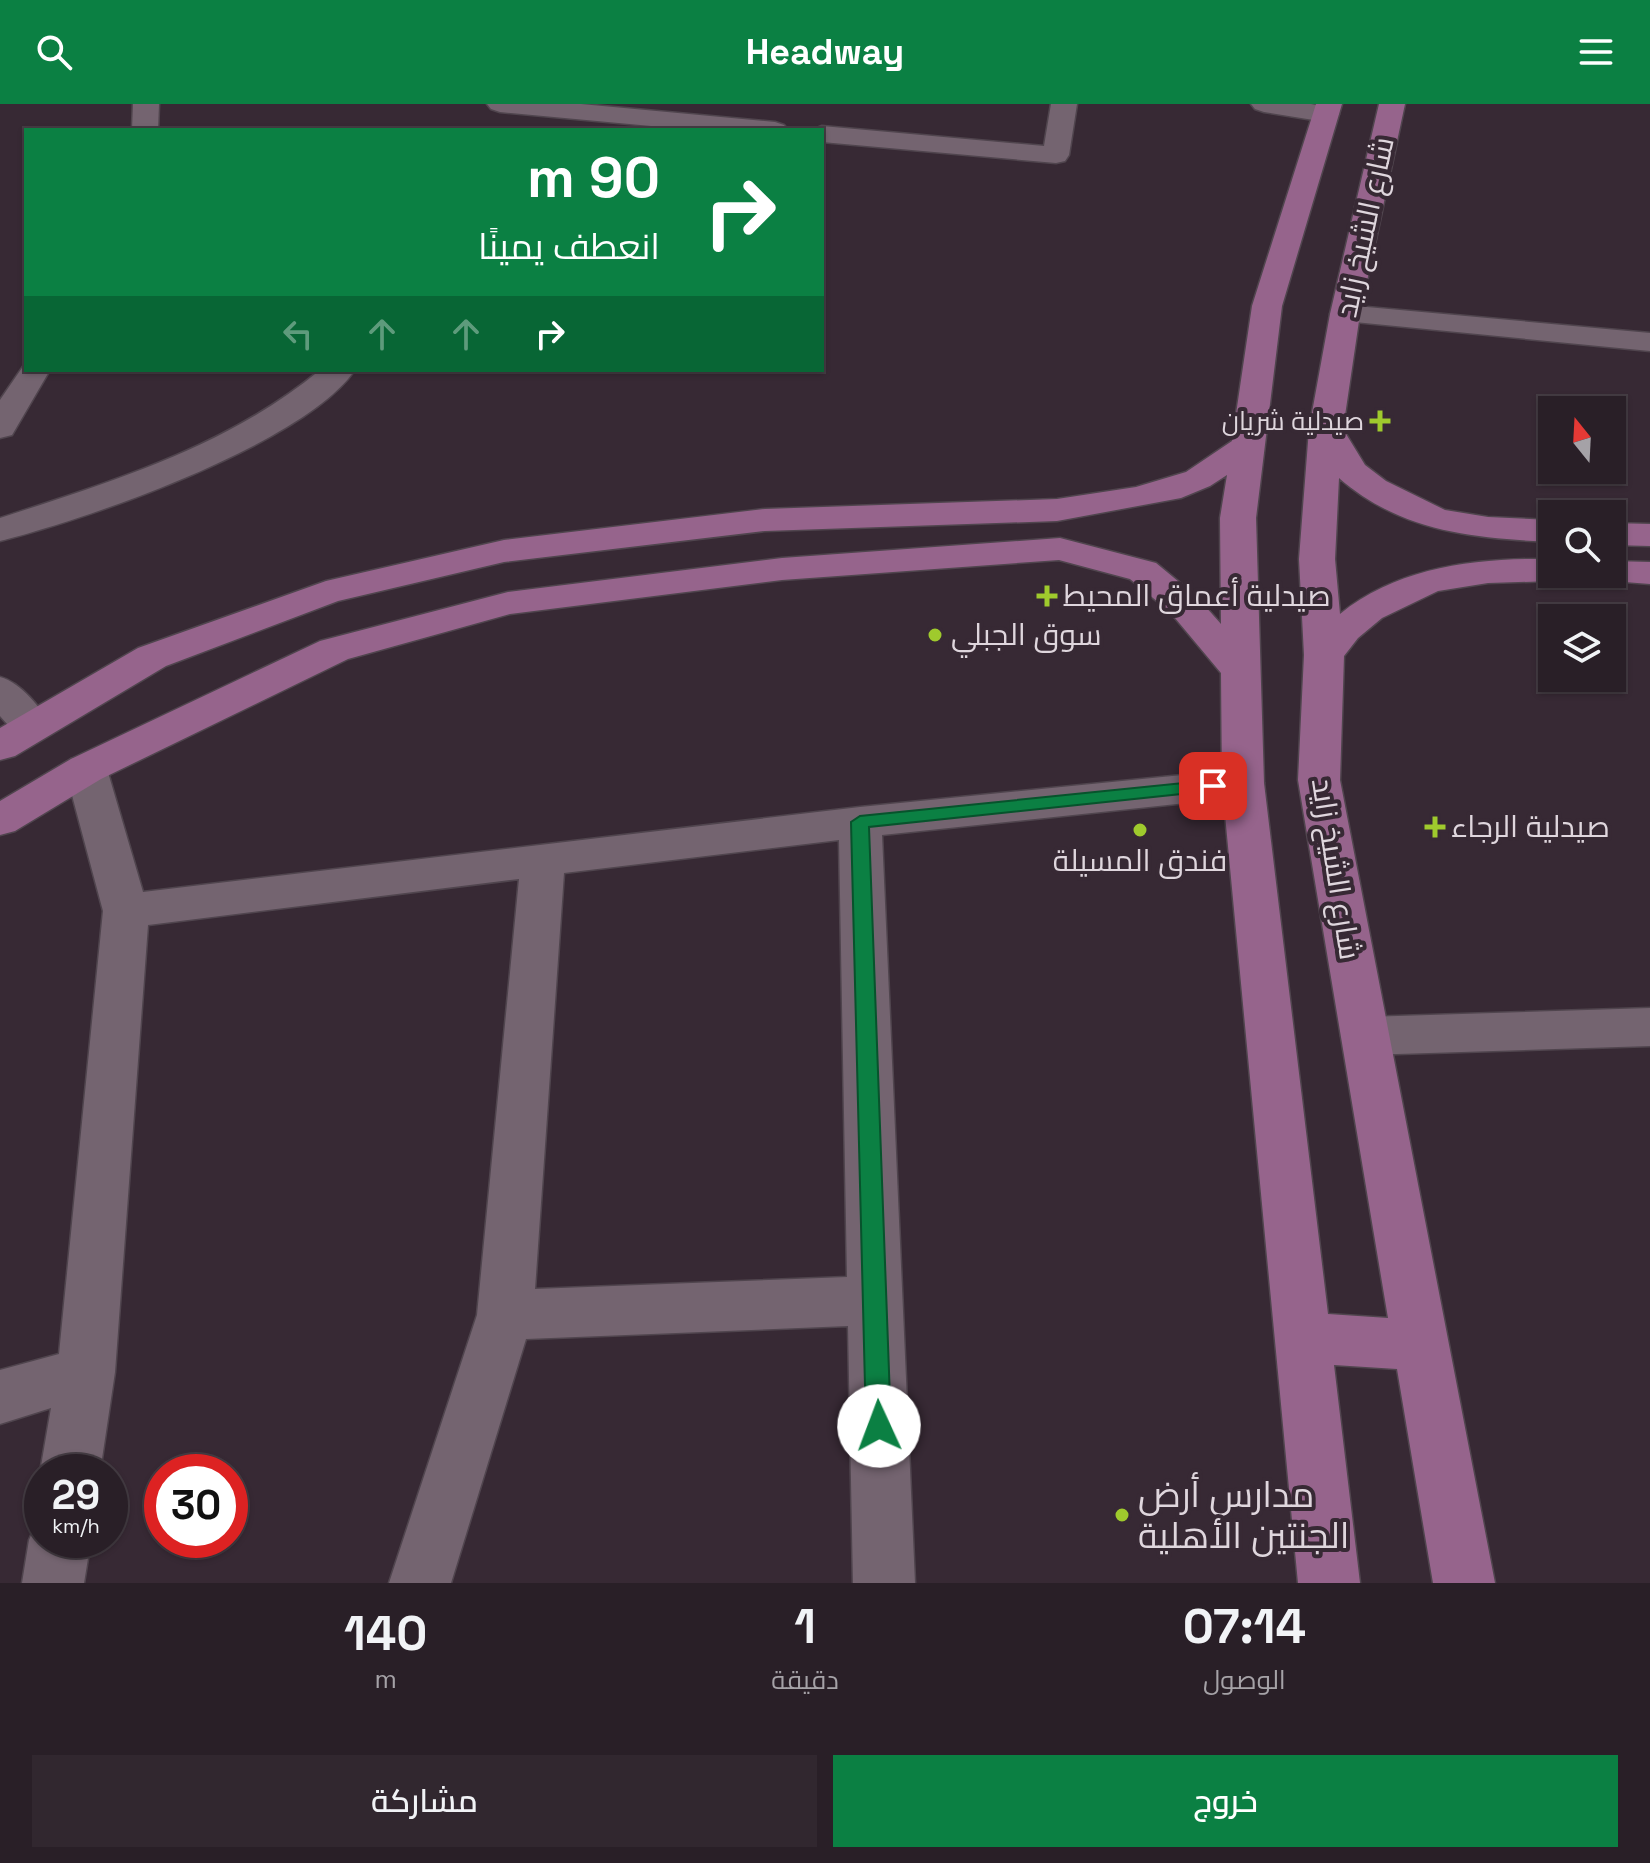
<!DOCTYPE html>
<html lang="ar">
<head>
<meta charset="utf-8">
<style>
	:root { --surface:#291f27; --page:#31272f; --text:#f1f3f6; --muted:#a5a2a7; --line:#453d44; --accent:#0b8043 }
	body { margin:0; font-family:"Space Grotesk",Cairo,sans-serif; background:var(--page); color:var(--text); direction:rtl; height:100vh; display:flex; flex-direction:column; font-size:30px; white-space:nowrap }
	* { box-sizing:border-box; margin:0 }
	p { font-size:26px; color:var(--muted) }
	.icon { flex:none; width:44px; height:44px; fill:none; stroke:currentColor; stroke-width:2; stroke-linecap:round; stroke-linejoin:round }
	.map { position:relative; height:1479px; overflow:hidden; direction:ltr }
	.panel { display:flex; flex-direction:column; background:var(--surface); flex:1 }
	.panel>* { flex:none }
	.banner { position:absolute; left:24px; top:24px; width:800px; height:244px; border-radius:0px; box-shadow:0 2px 6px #0004,0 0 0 2px var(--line); direction:rtl; background:#0b8043; color:#fff; overflow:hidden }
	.needle { width:52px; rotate:342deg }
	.buttons { position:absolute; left:1538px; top:292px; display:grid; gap:16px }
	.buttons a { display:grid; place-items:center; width:88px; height:88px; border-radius:0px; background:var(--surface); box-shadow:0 2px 6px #0004,0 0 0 2px var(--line); font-size:40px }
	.speed { position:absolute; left:24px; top:1350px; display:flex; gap:16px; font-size:40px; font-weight:700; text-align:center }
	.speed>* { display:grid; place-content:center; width:104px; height:104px; border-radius:50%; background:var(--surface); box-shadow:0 2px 6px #0004,0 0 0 2px var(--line); line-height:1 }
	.speed small { font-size:20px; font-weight:400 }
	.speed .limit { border:12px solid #d22; background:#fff; color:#111 }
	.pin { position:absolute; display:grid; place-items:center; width:68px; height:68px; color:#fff; margin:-34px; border-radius:16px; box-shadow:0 4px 12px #0006 }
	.me { position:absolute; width:88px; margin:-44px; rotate:358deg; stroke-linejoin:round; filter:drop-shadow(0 0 6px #0008) }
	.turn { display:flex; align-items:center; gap:28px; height:168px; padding:0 32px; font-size:36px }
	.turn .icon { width:104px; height:104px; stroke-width:2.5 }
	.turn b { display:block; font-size:56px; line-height:68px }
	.lanes { display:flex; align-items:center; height:76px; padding:0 32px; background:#0003; justify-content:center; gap:40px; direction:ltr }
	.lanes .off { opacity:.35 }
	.eta { display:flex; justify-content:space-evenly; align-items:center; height:136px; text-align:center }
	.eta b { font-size:48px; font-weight:600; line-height:56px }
	.button { display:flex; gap:16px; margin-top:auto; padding:16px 32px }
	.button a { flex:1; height:92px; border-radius:0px; background:var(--accent); color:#fff; font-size:32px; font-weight:600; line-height:92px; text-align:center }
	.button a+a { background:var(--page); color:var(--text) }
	header { display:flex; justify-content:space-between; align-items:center; height:104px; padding:0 32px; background:var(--accent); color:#fff; font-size:36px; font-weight:600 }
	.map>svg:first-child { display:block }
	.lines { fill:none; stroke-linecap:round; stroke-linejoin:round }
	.minor-casing { stroke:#50454e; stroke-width:3 }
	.major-casing { stroke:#50454e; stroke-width:3 }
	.minor { fill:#746470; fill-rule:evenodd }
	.major { fill:#96648c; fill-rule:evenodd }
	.route { fill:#0b8043; stroke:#07532c; stroke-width:2 }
	.poi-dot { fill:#9fca2d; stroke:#372934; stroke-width:3 }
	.labels { text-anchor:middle; stroke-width:8; stroke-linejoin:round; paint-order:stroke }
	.far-poi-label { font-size:26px; fill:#dfd6dd; stroke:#372934; text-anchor:end }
	.street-label { font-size:30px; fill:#dfd6dd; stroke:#372934 }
	.poi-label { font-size:30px; fill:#dfd6dd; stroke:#372934; text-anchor:start }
	.near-poi-label { font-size:36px; fill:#dfd6dd; stroke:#372934; text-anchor:start }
</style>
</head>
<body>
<header><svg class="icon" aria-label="menu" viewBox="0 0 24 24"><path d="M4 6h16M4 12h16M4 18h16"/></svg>Headway<svg class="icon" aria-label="search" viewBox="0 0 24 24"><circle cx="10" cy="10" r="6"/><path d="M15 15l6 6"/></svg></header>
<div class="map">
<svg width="1650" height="1479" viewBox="0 0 1650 1479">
	<rect width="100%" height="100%" fill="#372934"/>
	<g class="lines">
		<g class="minor-casing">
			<g id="minor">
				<path d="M133,0H159L158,26H132Z"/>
				<path d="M487,0H581L775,18L784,21L788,26H694L500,8L491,5Z"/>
				<path d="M1051,0H1077L1069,51L1065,57L1056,59L822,38V26H812L822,22L1044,42Z"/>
				<path d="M1251,0H1311L1335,5L1339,10L1335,15L1326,18L1264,8L1255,5Z"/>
				<path d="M1345,201L1650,229V247L1334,216L1330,210L1334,204Z"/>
				<path d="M26,258V266H50L12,331L0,334V296Z"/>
				<path d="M320,266H355C304,340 88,415 0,437V414C113,377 227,343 320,266Z"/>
				<path d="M0,573C22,579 40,604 53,623L47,632C22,639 15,629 0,612Z"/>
				<path d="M86,651L101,655L107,665L143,788L860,703L1243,665L1258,669L1264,679L1258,689L1243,693L882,731L915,1479H853L848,1222L526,1235L451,1479H389L477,1211L519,775L148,821L115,1268L100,1368H42V1373L40,1368L51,1304L0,1320V1266L59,1250L103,807L65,665L71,655ZM839,736L847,1173L535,1185L564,769Z"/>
				<path d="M1650,904V942L1365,951L1348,945L1341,932L1348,919L1365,913Z"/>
				<path d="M42,1413V1436H91L84,1479H22L29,1436L38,1415Z"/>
			</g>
		</g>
		<g class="major-casing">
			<g id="major">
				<path d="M1316,0H1342L1282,202L1256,414L1264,679L1328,1210L1388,1214L1298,676L1304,551L1299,455L1309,325L1330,210L1379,0H1405L1360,210L1343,325L1365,361L1386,377L1445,406L1488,413L1552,416V438C1473,434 1401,428 1339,374L1335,455L1340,510C1399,462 1478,454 1552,455V470H1568L1565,474L1552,477L1488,479L1438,487L1382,514L1358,534L1344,552L1340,676L1495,1479H1433L1397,1265L1334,1261L1360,1479H1298L1222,679L1221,569L1170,508L1130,475L1059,456L782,476L510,510L348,555L101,675L15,727L0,731V697L71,655L320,537L508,488L782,454L1060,434L1156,459L1196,492L1221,520L1220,414L1227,371L1210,382L1181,394L1057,417L765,427L504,458L338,497L166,562L15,652L0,656V624L138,544L326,477L504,436L765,405L1057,395L1136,383L1186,368L1232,337L1252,202Z"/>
				<path d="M1612,419L1650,420V442L1612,441Z"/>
				<path d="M1612,457L1650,458V480L1599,476L1595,470H1612Z"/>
			</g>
		</g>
		<use href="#minor" class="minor"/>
		<use href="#major" class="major"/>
	</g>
	<path class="route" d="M1213,676L1222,682L1219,686L869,723L891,1322L887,1330L879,1333L870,1330L866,1322L851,718L860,712Z"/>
	<g class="poi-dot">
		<path d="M1376 305h8v8h8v8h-8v8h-8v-8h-8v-8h8z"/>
		<path d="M1043 480h8v8h8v8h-8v8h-8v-8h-8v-8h8z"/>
		<circle cx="935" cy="531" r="8"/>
		<path d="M1431 711h8v8h8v8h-8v8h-8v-8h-8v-8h8z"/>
		<circle cx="1140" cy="726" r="8"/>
		<circle cx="1122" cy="1411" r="8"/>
	</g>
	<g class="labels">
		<g class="far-poi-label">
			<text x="1364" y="326">صيدلية شريان</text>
		</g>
		<g class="street-label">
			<text transform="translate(1365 123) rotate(-78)" y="10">شارع الشيخ زايد</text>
			<text transform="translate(1336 765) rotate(81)" y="10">شارع الشيخ زايد</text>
		</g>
		<g class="poi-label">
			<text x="1063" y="502">صيدلية أعماق المحيط</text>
			<text x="951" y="541">سوق الجبلي</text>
			<text x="1451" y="733">صيدلية الرجاء</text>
			<text x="1140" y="767" text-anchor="middle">فندق المسيلة</text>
		</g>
		<g class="near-poi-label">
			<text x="1138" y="1403">مدارس أرض<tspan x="1138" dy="41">الجنتين الأهلية</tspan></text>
		</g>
	</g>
</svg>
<div class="buttons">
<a><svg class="needle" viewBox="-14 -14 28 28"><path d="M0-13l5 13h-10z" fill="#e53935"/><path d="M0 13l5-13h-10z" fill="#a5a2a7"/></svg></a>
<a><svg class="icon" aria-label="search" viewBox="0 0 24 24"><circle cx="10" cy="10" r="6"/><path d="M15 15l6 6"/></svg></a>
<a><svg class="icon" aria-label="layers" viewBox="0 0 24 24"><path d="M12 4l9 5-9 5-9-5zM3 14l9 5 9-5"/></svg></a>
</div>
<div class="speed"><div>29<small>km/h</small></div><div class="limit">30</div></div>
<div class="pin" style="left:1213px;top:682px;background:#d93025"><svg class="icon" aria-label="arrive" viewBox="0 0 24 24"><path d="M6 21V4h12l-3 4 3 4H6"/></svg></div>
<svg class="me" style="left:879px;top:1322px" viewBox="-20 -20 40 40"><circle r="19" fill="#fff"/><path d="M0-13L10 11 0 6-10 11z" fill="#0b8043"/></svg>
<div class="banner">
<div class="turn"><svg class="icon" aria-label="right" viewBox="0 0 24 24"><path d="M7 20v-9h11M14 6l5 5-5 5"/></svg><div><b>90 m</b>انعطف يمينًا</div></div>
<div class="lanes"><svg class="icon off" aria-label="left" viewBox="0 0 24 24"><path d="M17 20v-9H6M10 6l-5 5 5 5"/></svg><svg class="icon off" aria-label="ahead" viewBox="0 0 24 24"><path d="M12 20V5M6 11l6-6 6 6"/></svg><svg class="icon off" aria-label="ahead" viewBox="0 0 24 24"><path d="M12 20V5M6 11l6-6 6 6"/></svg><svg class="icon" aria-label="right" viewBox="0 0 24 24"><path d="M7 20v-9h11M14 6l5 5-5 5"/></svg></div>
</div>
</div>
<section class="panel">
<div class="eta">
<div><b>07:14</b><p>الوصول</p></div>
<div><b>1</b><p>دقيقة</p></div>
<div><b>140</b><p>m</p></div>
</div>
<div class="button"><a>خروج</a><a>مشاركة</a></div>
</section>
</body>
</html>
